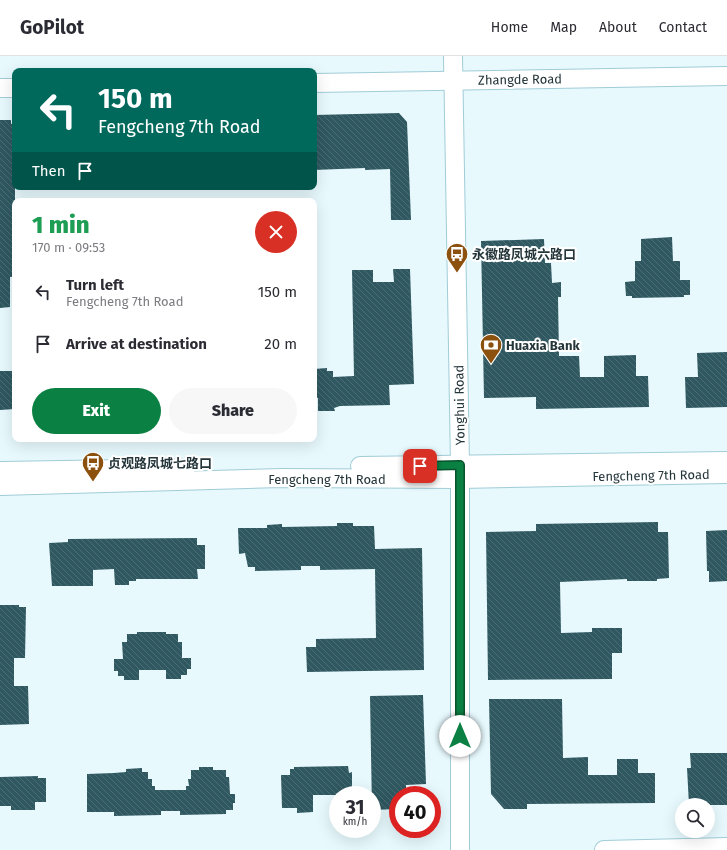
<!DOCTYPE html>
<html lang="en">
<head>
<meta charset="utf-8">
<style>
	:root { --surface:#fff; --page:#f7f7f7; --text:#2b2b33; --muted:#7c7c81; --line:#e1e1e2; --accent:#0b8043 }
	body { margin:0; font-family:"Fira Sans","Noto Sans SC",sans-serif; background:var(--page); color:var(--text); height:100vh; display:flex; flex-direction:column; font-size:15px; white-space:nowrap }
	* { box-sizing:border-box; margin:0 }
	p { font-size:13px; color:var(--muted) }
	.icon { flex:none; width:22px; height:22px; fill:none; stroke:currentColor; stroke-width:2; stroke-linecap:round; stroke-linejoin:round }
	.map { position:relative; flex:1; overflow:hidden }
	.sheet { position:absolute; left:12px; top:142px; width:305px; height:244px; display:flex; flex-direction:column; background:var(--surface); border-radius:8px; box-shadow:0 4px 16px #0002 }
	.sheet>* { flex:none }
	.guide { position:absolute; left:12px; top:12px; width:305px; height:122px; border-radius:8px; box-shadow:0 4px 16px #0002; background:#00695c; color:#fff; overflow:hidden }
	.fabs { position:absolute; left:675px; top:742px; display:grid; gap:8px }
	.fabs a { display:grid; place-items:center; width:40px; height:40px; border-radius:50%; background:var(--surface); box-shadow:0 4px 16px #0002; font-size:20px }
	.speed { position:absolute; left:329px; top:730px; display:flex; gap:8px; font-size:20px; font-weight:700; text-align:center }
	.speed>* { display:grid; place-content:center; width:52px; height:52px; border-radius:50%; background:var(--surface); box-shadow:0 4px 16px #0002; line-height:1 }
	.speed small { font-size:10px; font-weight:400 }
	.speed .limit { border:6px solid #d22; background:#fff; color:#111 }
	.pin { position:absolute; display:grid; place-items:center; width:34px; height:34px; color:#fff; margin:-17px; border-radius:8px; box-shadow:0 2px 6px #0006 }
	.me { position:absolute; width:44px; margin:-22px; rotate:0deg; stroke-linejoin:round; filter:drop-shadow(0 0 3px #0008) }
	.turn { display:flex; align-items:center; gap:14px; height:84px; padding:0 20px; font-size:18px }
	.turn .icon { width:52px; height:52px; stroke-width:2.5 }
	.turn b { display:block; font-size:28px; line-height:34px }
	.then { display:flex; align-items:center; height:38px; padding:0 20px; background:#0003; gap:8px; font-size:15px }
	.round { display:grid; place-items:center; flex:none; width:42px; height:42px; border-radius:21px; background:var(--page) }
	.summary { display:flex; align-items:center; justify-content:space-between; height:68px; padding:0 20px }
	h1 { font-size:24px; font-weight:800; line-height:30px; color:#1e9e55 }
	.cta { display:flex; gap:8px; margin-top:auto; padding:8px 20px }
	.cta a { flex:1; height:46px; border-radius:24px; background:var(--accent); color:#fff; font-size:16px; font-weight:800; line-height:46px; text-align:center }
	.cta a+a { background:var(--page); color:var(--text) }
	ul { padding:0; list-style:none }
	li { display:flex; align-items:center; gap:12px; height:52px; padding:0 20px }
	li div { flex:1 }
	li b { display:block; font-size:15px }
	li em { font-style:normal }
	header { display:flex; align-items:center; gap:24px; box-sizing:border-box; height:56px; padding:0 20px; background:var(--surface); border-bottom:1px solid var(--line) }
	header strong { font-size:19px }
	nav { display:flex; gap:22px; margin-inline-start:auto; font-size:14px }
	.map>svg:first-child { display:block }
	.building { fill:url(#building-back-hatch) }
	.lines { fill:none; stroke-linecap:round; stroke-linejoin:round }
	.minor-casing { stroke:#a0ccd7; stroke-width:20 }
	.minor { stroke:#fff; stroke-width:18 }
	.route-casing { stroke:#07532c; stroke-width:10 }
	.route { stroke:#0b8043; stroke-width:7 }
	.labels { text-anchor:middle; stroke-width:4; stroke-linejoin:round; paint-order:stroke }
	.street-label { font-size:13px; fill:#25363b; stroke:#fff }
	.poi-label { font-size:13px; font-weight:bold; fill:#25363b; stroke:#fff; text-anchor:start }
</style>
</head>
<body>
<header>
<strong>GoPilot</strong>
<nav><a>Home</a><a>Map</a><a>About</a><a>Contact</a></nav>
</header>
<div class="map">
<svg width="727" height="794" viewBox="0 0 727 794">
	<defs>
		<pattern id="building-back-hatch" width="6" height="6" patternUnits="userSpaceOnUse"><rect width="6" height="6" fill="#2f5861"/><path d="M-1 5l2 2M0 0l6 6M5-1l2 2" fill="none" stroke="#4c6d75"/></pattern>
	</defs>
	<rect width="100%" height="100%" fill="#e7f9fd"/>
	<g class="building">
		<path d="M399,57L407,66L411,164H391L390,113L365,114V112L314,114V59Z"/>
		<path d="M0,64H11V68L15,67V221H10V251L0,252Z"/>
		<path d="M672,181L673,205H680V224H690V239H684V241L632,242V240H626L625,226L635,225V205H641V183Z"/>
		<path d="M544,183L545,207H551L552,227L561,226V241H558L559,300H579L580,321H604V300L636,299V320H648L649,351L536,353V341L484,342L481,185Z"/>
		<path d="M393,213H410L414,328L389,329L390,349L340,350L334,352L335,355H318V342H314V313L327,312V315H333V321L354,320L352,214H373V226H394Z"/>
		<path d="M727,296V351L686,352L685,321H698L697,297Z"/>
		<path d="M0,315H15V353L0,354Z"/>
		<path d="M658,466V476H668L669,522L657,523V525H627V523L560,526L561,577L592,576V572H622V597H612V623L488,624L486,476L536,475V468Z"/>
		<path d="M337,467H353V470H374L375,493L422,492L424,614L307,616L306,591H316V583L376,582L375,513L320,514V510H301V514L255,515V511H248L245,497L239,498L238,472H267V469L282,468V471L337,470Z"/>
		<path d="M727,474V525L709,526V515H707L706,475Z"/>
		<path d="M197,482V489H205V513H197L198,523H136V525H129V529H115L114,513L93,514V530H52L49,487L68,486V483Z"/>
		<path d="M0,549H19V551H26L25,602H14V630H28L29,668L0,669Z"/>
		<path d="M137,576H166V578H178V586H182V602H191V613H187V619H181V623H166V614H139V624H124V620H118V615H114V603H123L122,586H127V578H137Z"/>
		<path d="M423,639L426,728L406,729V739H398V753L372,754L370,640Z"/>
		<path d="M489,643H562L563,702L588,701V719H617V703H638V717H655V747L527,748V753H504L491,738Z"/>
		<path d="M690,697H727V749H689L687,712H691Z"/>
		<path d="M348,710L349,717L352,716V739H313V756L297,757V752H282L281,719H290V713H294V711Z"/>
		<path d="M199,711H213V714H226V721H229L230,738H235V747H233V754H226V758L180,759V755H161V759L114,760V756H87V718L114,717L126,716V713L142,712V716H148V723H152V730H155V734H186V730H189L188,723H191V714H199Z"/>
		<path d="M38,720V722H46V746H35V754H11V750H0V721Z"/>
	</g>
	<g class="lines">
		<g class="minor-casing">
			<g id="minor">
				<path d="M453,0L460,409V794"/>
				<path d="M314,27L727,20"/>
				<path d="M0,32H15"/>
				<path d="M360,410L727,405"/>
				<path d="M0,415L186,412"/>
				<path d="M0,430L282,422L460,423L727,418"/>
				<path d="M604,794L727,791"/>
			</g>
		</g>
		<use href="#minor" class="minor"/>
	</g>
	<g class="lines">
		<g class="route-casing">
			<path id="route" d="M420,410L460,409V680"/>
		</g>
		<use href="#route" class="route"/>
	</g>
	<defs>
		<g id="bus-pin" transform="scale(1.15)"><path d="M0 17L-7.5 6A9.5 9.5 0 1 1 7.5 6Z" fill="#8c510e" stroke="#fff"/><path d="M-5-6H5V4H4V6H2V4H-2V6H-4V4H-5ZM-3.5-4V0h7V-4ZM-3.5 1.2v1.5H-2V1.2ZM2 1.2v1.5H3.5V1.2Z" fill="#fff"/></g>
		<g id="bank-pin" transform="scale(1.15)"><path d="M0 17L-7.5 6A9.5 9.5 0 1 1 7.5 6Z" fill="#8c510e" stroke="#fff"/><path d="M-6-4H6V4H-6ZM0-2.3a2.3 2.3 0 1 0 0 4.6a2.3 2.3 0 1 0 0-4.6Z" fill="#fff"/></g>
	</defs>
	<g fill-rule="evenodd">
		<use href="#bus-pin" x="457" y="198"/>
		<use href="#bank-pin" x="491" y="289"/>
		<use href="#bus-pin" x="93" y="407"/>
	</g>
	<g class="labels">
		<g class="street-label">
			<text transform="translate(520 23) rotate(-1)" y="5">Zhangde Road</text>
			<text transform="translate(459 349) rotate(-91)" y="5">Yonghui Road</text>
			<text transform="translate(651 419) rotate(-1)" y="5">Fengcheng 7th Road</text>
			<text x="327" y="428">Fengcheng 7th Road</text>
		</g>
		<g class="poi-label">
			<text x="472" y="203">永徽路凤城六路口</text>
			<text x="506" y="294">Huaxia Bank</text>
			<text x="108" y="412">贞观路凤城七路口</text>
		</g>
	</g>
</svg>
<div class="fabs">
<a><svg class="icon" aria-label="search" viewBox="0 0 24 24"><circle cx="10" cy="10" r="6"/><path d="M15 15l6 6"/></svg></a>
</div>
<div class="speed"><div>31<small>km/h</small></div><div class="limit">40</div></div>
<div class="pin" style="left:420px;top:410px;background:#d93025"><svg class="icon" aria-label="arrive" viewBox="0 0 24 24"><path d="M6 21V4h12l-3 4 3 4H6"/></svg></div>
<svg class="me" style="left:460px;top:680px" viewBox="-20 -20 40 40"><circle r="19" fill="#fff"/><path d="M0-13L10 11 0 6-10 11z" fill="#0b8043"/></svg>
<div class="guide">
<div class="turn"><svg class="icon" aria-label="left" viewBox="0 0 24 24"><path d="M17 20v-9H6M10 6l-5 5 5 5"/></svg><div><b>150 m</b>Fengcheng 7th Road</div></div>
<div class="then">Then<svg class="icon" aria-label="arrive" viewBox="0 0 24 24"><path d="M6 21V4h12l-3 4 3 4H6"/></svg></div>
</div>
<section class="sheet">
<div class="summary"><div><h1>1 min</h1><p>170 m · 09:53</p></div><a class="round" style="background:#d93025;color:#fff"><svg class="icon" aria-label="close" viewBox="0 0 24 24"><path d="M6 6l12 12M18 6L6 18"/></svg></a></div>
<ul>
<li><svg class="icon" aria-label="left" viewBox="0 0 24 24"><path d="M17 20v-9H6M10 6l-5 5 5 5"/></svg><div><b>Turn left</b><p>Fengcheng 7th Road</p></div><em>150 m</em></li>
<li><svg class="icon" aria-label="arrive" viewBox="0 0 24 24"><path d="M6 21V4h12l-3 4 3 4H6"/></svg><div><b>Arrive at destination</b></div><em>20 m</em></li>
</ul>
<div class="cta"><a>Exit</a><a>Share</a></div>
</section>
</div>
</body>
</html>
